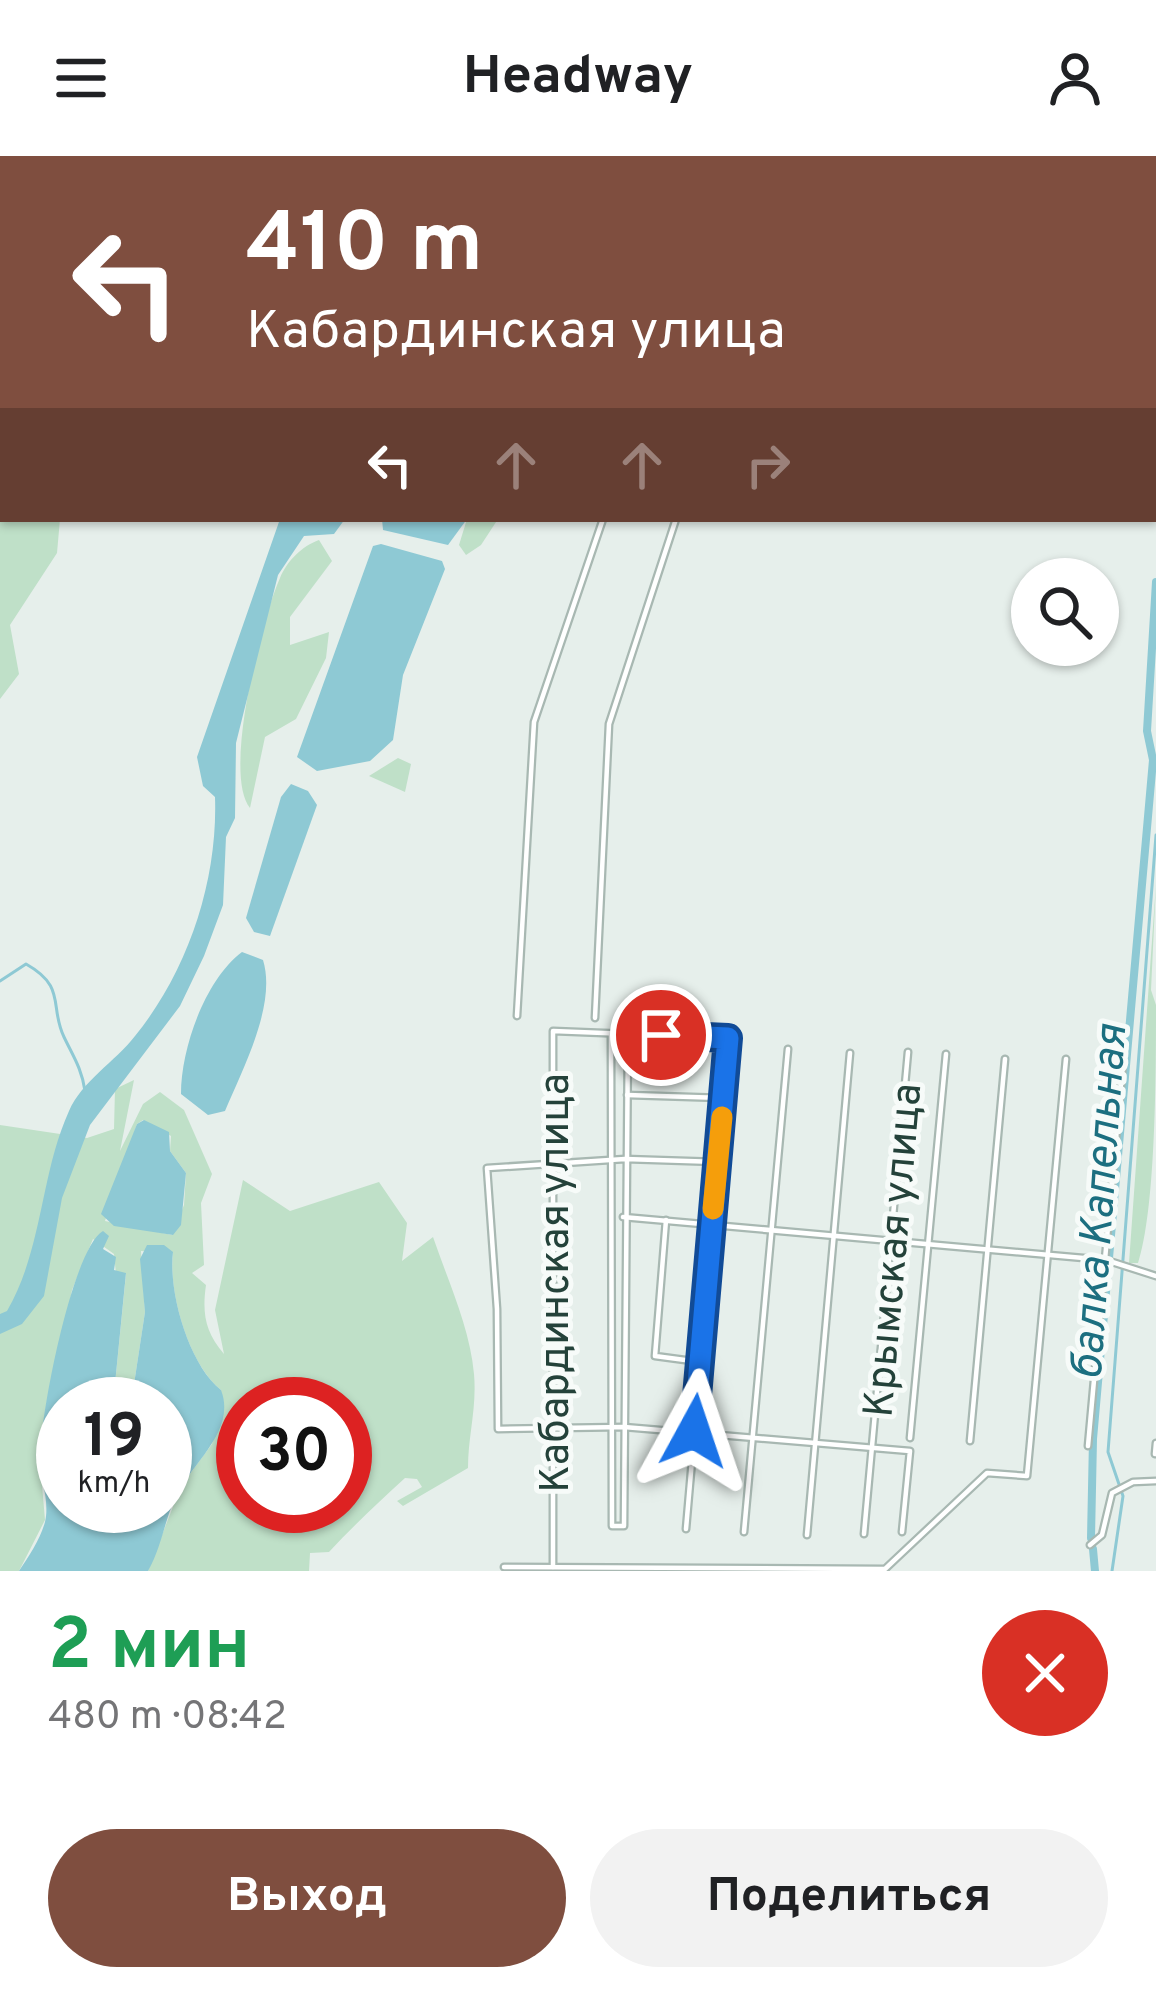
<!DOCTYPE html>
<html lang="ru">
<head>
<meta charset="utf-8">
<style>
	:root { --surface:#fff; --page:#f2f2f2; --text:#202124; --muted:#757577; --accent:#7f4e3f }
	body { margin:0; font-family:Overpass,sans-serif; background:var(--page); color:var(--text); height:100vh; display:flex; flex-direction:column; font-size:45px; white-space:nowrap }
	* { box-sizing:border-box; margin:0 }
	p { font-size:39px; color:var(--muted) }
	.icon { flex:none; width:66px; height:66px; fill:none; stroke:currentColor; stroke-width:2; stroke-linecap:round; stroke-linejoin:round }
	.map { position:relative; height:1415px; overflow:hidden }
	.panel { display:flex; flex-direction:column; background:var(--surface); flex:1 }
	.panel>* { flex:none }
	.guide { position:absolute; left:0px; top:0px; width:1158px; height:366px; box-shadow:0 3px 9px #0004; background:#7f4e3f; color:#fff; overflow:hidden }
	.controls { position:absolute; left:1011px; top:402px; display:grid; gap:24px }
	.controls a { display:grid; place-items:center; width:108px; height:108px; border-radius:50%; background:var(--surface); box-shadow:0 3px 9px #0004; font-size:60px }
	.speed { position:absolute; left:36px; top:1221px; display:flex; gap:24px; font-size:60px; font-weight:700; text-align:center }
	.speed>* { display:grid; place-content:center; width:156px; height:156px; border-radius:50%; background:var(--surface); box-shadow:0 3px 9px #0004; line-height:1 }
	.speed small { font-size:30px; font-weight:400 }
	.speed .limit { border:18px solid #d22; background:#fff; color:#111 }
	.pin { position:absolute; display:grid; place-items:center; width:102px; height:102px; color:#fff; margin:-51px; border:6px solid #fff; border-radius:50%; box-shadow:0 3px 12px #0007 }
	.me { position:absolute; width:132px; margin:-66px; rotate:5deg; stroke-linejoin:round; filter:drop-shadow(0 0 9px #0008) }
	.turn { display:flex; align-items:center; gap:42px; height:252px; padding:0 48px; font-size:54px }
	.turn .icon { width:156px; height:156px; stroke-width:2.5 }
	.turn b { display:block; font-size:84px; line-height:102px }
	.lanes { display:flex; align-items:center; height:114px; padding:0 48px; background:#0003; justify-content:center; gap:60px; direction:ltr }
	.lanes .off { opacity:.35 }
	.round { display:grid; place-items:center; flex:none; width:126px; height:126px; border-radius:63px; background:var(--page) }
	.headline { display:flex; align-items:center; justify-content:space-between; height:204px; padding:0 48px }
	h1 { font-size:72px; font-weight:700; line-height:90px; color:#1e9e55 }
	.primary-button { display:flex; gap:24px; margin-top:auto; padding:24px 48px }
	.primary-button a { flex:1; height:138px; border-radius:72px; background:var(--accent); color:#fff; font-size:48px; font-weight:700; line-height:138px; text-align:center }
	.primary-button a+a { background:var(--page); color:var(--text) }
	header { display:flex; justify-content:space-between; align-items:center; height:156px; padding:0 48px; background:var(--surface); font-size:54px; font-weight:700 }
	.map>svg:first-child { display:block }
	.green { fill:#bfe0c8; fill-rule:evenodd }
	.water { fill:#8ec9d4 }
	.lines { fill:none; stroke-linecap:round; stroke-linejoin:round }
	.stream { stroke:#8ec9d4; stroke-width:3 }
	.canal { stroke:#8ec9d4; stroke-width:8 }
	.street-casing { stroke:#a8b8b2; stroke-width:9 }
	.secondary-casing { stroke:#a4bbb3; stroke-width:12 }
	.street { stroke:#fff; stroke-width:4.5 }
	.secondary { stroke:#fff; stroke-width:8 }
	.route-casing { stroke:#114b97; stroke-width:30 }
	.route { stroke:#1a73e8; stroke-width:21 }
	.slow { stroke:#f59e0b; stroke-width:21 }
	.labels { text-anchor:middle; stroke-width:10; stroke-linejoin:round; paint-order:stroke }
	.street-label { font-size:42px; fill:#24423a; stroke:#f7fbf9 }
	.water-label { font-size:45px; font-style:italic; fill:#1c6f80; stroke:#f7fbf9 }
</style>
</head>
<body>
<header><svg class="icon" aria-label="menu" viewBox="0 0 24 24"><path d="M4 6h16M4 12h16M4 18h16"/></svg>Headway<svg class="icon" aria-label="person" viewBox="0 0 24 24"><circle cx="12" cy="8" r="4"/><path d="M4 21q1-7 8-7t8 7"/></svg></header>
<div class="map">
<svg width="1156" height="1415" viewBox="0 0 1156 1415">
	<rect width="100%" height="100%" fill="#e6efeb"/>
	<g class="green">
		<path d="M0,0H123L3,3V363H60L57,397L10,469L19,518L0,543Z"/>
		<path d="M467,363H498L481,389L466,399L459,389Z"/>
		<path d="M319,384L332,405L290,461V489L329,476L326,502L296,563L265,581L250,652C222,618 262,462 280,422C287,405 302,390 319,384Z"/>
		<path d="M398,602L411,608L405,636L369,620Z"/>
		<path d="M1156,728L1151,834L1156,849C1156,915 1156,1052 1138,1107H1129Z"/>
		<path d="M134,924L120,995L143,948L160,936L184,954L212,1018L201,1047L204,1109L192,1117L206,1129C202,1157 205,1176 224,1198L215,1154L243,1024L290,1055L379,1026L407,1067L402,1105L433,1081C448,1125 470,1172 474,1218C477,1252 468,1279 468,1312L403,1350L397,1345L422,1331L417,1323L405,1322C379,1346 353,1370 329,1396L310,1397L309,1415H148L181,1330L212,1288L221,1234C189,1209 168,1136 173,1097L141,1095L145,1156L131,1248H113L126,1118H116L114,1098L93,1083L72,1134L40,1306L45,1364L19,1415H0V969L87,982L114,973L115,933ZM143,964L171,980L170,995L186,1017L184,1049L172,1079L105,1065L137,968ZM243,1248H345V1350H243Z"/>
	</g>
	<g class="water">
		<path d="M280,363H345L334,378L304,380L278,419L236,587L235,662L226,681L223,749L204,800L180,850L90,969L62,1042L44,1140L22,1168L0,1178V1158L7,1155C43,1093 40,1019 69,955C82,925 115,906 135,880C188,815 218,725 215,641L203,630L197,601Z"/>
		<path d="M382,363H467L448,389L383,374Z"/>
		<path d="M381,388L442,405L445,413L403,519L393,584L370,605L317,615L297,601L373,390Z"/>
		<path d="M291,628L308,635L317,649L270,780L254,776L246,762L281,641Z"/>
		<path d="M242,796L263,804C277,849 242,914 225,955L208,959L181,938C181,892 205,824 242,796Z"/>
		<path d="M144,964L169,976L170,995L186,1017L181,1069L173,1079L114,1070L101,1058L137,968Z"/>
		<path d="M103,1075L109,1080L103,1093L116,1101L114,1114L126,1117L113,1248H63V1350H165V1248H131L145,1156L140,1103L147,1089H164L173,1096C168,1136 189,1209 221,1234C237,1276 190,1308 174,1344C164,1368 161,1392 148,1415H19C29,1400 40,1384 45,1366C50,1344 40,1324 40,1302C40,1261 72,1093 103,1075Z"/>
	</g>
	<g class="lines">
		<g class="stream">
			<path d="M0,825L26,808C67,831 49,850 64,881C73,900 82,913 85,935"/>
			<path d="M1112,1415L1123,1340L1108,1296L1156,679"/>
		</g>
		<g class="canal">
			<path d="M1091,1382L1093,1283L1153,604L1147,575L1156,426"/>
			<path d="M1093,1393L1095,1415"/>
		</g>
		<g class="street-casing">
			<g id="street">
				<path d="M1027,0V3"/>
				<path d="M98,3L108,0"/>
				<path d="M717,3V0"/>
				<path d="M0,38L3,37"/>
				<path d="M517,860L534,566L603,363"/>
				<path d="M595,862L609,568L676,363"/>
				<path d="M611,878L612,1370H624L628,878"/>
				<path d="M627,939L723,942"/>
				<path d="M718,1006L625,1003L487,1012L497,1153L498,1273L624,1271L910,1295L902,1376"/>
				<path d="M623,1061L1106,1104L1156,1120"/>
				<path d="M666,1064L655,1200L700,1206"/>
				<path d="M910,1282L946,898"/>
				<path d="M970,1285L1005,903"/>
				<path d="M1088,1290L1123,906"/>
				<path d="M1155,1298L1156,1287"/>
				<path d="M744,1376L788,893"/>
				<path d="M864,1378L908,896"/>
				<path d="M807,1379L850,897"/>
				<path d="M1090,1389L1102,1379L1112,1337L1133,1326L1156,1325"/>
				<path d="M504,1411L885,1413L987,1317L1027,1320L1066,903"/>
				<path d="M553,1411V875L729,882L686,1373"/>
			</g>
		</g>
		<g class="secondary-casing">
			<g id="secondary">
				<path d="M928,0L941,3"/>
				<path d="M1155,30H1156"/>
			</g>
		</g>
		<use href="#street" class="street"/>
		<use href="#secondary" class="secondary"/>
	</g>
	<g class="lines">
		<g class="route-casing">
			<path id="route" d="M661,879L728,882L694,1275"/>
		</g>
		<use href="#route" class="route"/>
		<path class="slow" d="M713,1053L722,961"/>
	</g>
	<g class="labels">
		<g class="street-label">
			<text transform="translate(891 1094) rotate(-85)" y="15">Крымская улица</text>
			<text transform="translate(553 1127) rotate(-90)" y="15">Кабардинская улица</text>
		</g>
		<g class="water-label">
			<text transform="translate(1097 1046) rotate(-86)" y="16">балка Капельная</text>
		</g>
	</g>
</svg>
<div class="controls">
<a><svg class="icon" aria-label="search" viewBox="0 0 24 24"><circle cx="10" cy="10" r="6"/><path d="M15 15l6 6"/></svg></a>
</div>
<div class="speed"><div>19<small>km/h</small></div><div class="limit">30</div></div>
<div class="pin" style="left:661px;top:879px;background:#d93025"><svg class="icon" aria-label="arrive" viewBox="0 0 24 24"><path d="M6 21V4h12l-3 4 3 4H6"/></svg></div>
<svg class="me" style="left:694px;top:1275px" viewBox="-20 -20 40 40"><path d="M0-17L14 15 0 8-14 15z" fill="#1a73e8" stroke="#fff" stroke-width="4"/></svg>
<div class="guide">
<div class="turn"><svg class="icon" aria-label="left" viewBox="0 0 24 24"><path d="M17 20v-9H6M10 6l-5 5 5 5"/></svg><div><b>410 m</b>Кабардинская улица</div></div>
<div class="lanes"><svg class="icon" aria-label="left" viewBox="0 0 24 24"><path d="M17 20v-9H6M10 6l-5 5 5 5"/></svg><svg class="icon off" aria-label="ahead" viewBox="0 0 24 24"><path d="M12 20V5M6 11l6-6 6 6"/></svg><svg class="icon off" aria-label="ahead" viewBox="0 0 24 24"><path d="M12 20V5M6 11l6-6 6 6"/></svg><svg class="icon off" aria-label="right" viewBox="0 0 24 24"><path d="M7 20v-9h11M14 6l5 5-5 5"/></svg></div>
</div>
</div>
<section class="panel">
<div class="headline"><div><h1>2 мин</h1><p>480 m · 08:42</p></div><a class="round" style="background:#d93025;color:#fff"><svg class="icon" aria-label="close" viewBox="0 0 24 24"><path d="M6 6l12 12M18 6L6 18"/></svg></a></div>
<div class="primary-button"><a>Выход</a><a>Поделиться</a></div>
</section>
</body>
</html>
